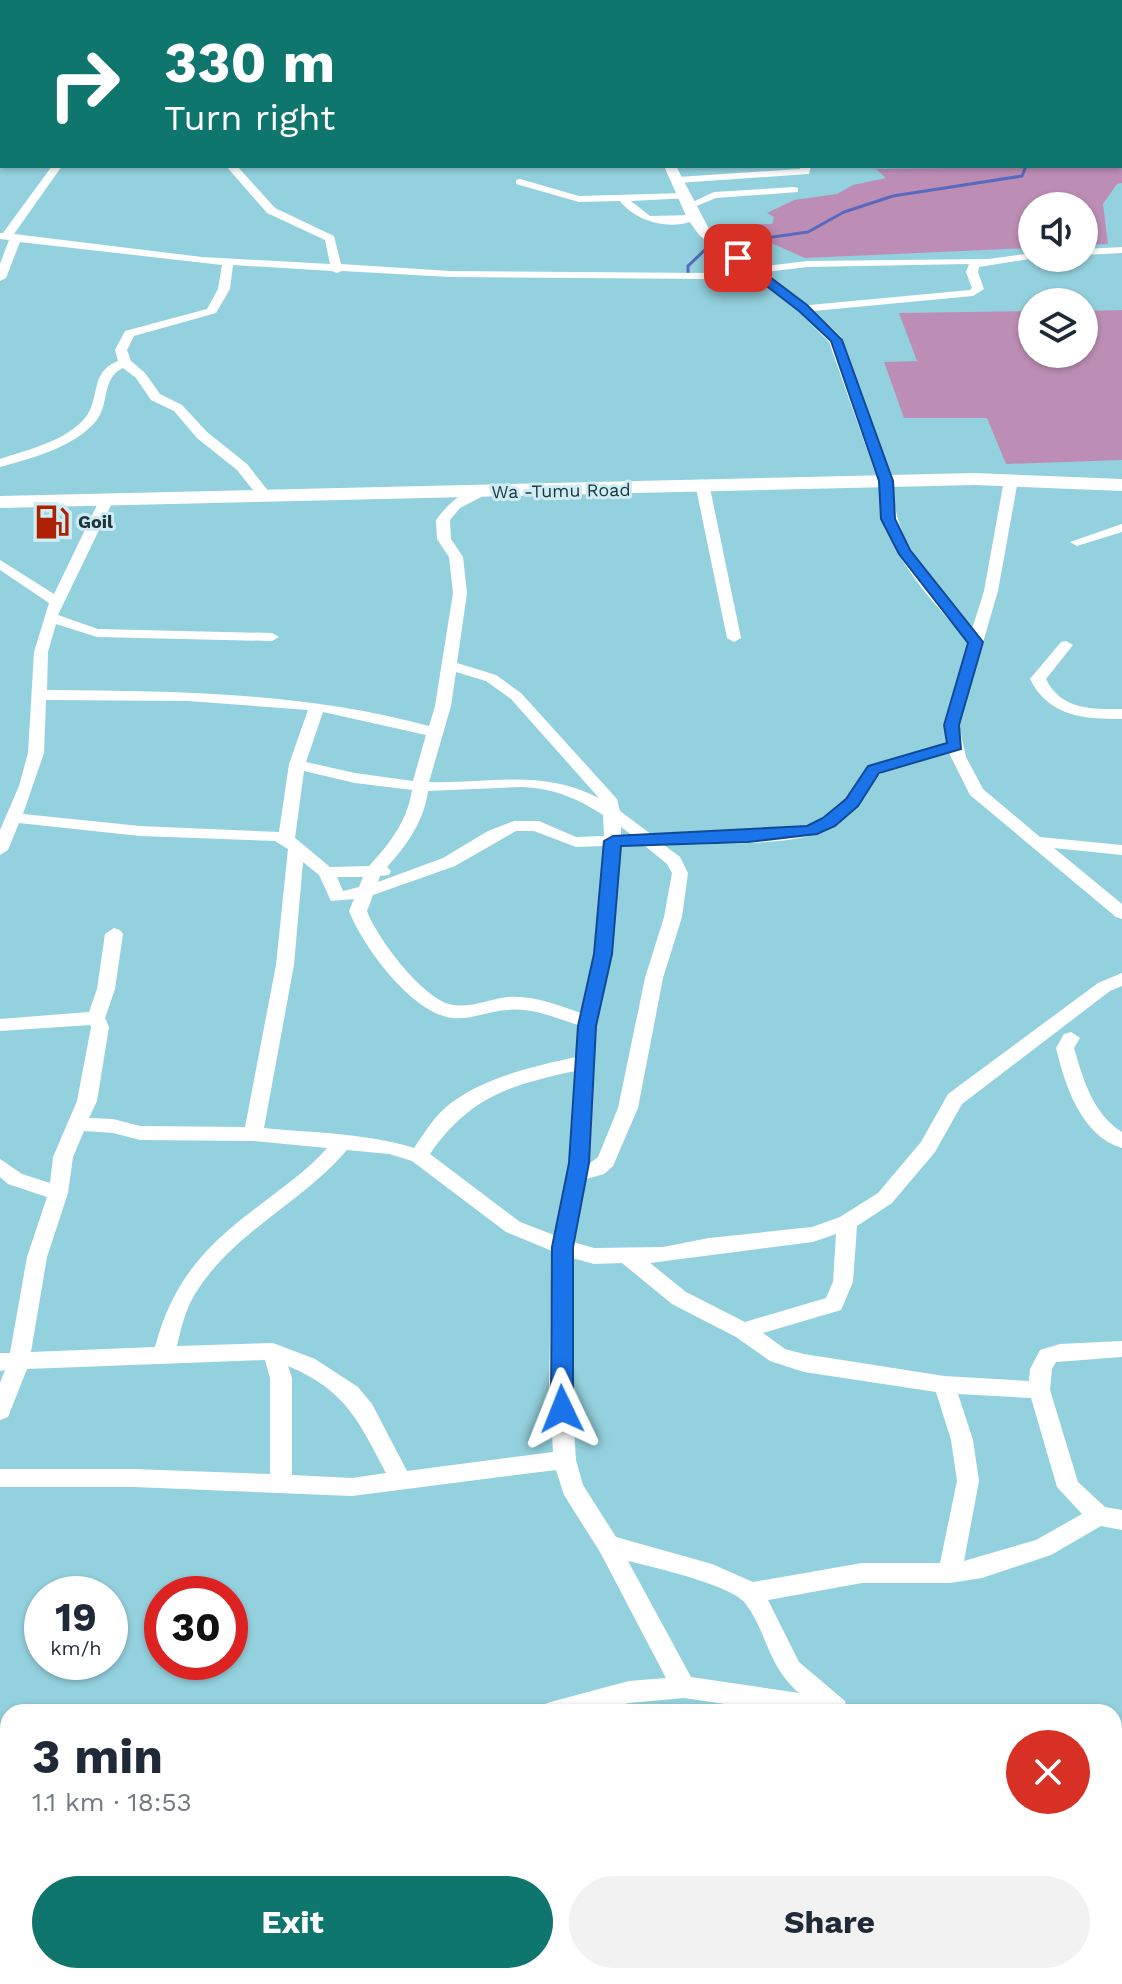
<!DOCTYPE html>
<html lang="en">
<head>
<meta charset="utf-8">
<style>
	:root { --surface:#fff; --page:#f2f2f3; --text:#1f2937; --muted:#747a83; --accent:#0f766e }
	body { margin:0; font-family:"Work Sans",sans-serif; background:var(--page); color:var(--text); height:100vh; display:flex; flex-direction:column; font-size:30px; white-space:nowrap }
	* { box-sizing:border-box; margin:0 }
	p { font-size:26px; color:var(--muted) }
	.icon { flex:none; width:44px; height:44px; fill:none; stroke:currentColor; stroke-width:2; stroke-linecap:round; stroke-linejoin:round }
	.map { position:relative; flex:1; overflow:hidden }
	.panel { position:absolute; left:0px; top:1704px; width:1122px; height:280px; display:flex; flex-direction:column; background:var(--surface); border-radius:24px 24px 0 0; box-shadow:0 2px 6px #0004 }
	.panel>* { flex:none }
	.guide { position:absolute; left:0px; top:0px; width:1122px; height:168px; box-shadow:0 2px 6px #0004; background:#0f766e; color:#fff; overflow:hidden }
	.tools { position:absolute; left:1018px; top:192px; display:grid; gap:16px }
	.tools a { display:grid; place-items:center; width:80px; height:80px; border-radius:50%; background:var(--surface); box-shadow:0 2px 6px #0004; font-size:40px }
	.speed { position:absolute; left:24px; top:1576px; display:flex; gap:16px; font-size:40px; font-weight:700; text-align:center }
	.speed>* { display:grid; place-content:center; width:104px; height:104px; border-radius:50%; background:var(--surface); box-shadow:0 2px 6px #0004; line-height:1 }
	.speed small { font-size:20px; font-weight:400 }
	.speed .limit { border:12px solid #d22; background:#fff; color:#111 }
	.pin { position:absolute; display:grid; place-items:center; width:68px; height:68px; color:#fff; margin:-34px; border-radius:16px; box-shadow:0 4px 12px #0006 }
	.me { position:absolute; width:88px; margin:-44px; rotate:358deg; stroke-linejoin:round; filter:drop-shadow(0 0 6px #0008) }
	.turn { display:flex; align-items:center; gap:28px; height:168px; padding:0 32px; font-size:36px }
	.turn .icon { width:104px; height:104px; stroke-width:2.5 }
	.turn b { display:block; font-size:56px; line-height:68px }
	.round { display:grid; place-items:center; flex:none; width:84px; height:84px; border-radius:42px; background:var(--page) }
	.overview { display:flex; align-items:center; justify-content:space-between; height:136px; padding:0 32px }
	h1 { font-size:48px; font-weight:700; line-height:60px }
	.cta { display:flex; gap:16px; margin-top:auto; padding:16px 32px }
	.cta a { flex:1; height:92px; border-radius:48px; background:var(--accent); color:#fff; font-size:32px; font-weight:700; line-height:92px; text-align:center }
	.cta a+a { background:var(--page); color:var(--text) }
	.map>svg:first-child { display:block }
	.green { fill:#bd8eb5 }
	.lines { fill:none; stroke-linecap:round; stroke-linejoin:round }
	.stream { stroke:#596abe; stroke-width:3 }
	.minor { fill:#fff; fill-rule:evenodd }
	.tertiary { fill:#fff; fill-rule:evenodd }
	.trunk { fill:#fff; fill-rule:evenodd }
	.route { fill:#1a73e8; stroke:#114b97; stroke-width:2 }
	.labels { text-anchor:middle; stroke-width:6; stroke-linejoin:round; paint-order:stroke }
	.far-street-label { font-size:18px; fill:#1d363b; stroke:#ceecf3 }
	.far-poi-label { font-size:18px; font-weight:bold; fill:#1d363b; stroke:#ceecf3; text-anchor:start }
</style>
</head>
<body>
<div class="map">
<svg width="1122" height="1984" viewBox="0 0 1122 1984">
	<rect width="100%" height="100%" fill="#94d1de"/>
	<g class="green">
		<path d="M1120,12L1122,183L1117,184L1103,204L1108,244L1084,245V206H1032V248L805,258L769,242L735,240L726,231L743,224H772L774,217L767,213L794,200L837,194L853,185L886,178L876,169L1120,166Z"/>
		<path d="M1122,310V460L1006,464L987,418H904L884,362L917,361L899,313L1032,311V354H1084V311Z"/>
	</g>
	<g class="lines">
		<g class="stream">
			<path d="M560,2L588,0"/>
			<path d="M729,243L808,232L844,212L893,196L1022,176L1026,166"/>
			<path d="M688,273V266L709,246"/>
		</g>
		<g class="minor">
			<path d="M130,0H140L141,2H131Z"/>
			<path d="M297,0H312L313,2H298Z"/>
			<path d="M983,0H993L994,2H984Z"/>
			<path d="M0,24L2,25V32L0,31Z"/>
			<path d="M2,108V114L0,115V109Z"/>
			<rect x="0" y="152" width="2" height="6"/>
			<path d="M52,166H62L14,234L202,257L330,264L325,240L267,213L226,166H237L275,208L334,236L341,264L450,271L709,273L807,261L988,259L1032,253V258H1036L979,267L978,272L984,289L973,296L803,312L799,310V306L970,290L972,288L966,272L969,264L807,267L709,279L450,277L342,271L337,273L332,271L233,265L230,289L216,313L134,336L127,350L131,361L145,373L160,394L182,405L207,432L247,464L273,497L266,501L261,500L237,470L197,438L174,411L151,400L136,378L123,368C101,378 110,404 96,421C75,447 30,459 0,467V459C27,450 66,441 85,418C101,398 89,372 118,361L115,350L125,331L207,309L218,289L222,265L20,242L6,278L0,281V264L9,240L0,239V233H3Z"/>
			<path d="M801,166H811L809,174L678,183L673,180L678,177L800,169Z"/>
			<path d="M520,179L579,196L686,193L691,196L690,198L631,201L650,216L694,215L699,218C675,232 637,223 620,201L579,202L516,184V180Z"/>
			<path d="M794,187L798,188V192L716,198L689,209L684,206L714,192Z"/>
			<path d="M1122,247V253L1084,255V249Z"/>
			<path d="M1011,476L1018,480L998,591L959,725L966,757L983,789L1040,837L1122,845V855L1054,848L1122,904V919L1116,917L970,795L949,753C936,757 887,767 879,775C863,789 857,810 835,826C801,848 706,843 664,845L680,857L688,873L682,917L663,978L638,1108L613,1166L604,1174L586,1179L573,1242L594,1248L663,1247L709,1238L812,1227L840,1217L878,1193L921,1142L948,1094L1098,983L1122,973V986L1110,991L962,1104L935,1152L892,1203L857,1226L853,1282L841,1310L763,1333L785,1349L804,1354L944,1376L1029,1381L1030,1369L1040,1350L1060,1344L1122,1341V1357L1056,1362L1052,1369L1050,1390L1078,1482L1105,1507L1122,1510V1530L1101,1526L1051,1555L982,1578L950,1583H862L768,1600L799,1662L845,1701L847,1712H779L684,1698L629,1703L596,1712H542L545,1704L554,1701L629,1681L666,1678L600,1552L564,1495L556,1470L352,1496L133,1487H0V1469H133L270,1474V1378L265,1360L27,1369L8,1417L0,1420V1383L5,1370L0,1371V1353H10L27,1257L47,1197L8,1184L0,1177V1159L22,1174L50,1183L53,1157L77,1101L91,1027L90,1025L0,1031V1019L89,1012L97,989L105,934L114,928L120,930L123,934L115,989L105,1018L109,1027L97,1101L89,1118L113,1119L140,1126L245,1127L276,965L288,849L275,841L140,836L19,823L8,850L0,855V830L19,786L28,753L34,652L49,603L0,570V560L54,594L99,501L106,497L111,498L113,501L58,615L98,629L272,633L279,637L272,641L97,637L56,624L48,652L47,690C176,691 303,692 429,726L435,706L453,593L449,557L437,539L436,520C447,505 465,487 485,489V495L460,508L450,520L451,539L463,557L467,593L457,663L496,675L521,693L617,799L620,811L652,835L748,832L807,826L823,818L846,799L868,767L947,744L943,725L968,642C927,594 878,548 879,481L886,477L893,481C892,544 934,584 972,629L984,591L1004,480ZM456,672L486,681L511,699L599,798C540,768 491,784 429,782L451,706ZM46,700L188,701L308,710L289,764L279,832L140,826L23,814L44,753ZM323,712L426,735L413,781L355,773L306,762ZM304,771L355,783L412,790C407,822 390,843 369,866L330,867L295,838ZM522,787C553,788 577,798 603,815L604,836L576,837L539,821H514L488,831L443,858L378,882L380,876L389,875L391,871L387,867C407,845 424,821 428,791ZM621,827L632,835L621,836ZM516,831H534L576,847L604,846L594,954L581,1013C558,1005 533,995 508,997C490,999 471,1008 453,1005C423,1000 377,938 367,911L373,895L455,866ZM644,845L667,864L672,873L664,917L645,978L618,1108L598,1157L589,1164L596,1026L612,954L621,846ZM303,862L319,875L331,901L354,899L349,911C363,947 412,1013 452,1018C471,1020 489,1011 507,1010C532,1007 555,1018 578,1025L576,1057C535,1066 485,1077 451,1103C435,1115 425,1132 414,1148C366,1133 314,1133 264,1128L294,965ZM337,877H363L359,887L343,891ZM575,1071L569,1163L554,1235L520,1222L430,1154C469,1097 510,1085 575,1071ZM84,1131L113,1133L140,1140L253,1141L327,1148C308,1170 283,1187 260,1205C205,1246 173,1280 155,1347L31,1352L47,1257L68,1193L73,1157ZM347,1150L389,1154L412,1161L506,1232L552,1251L549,1383L553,1452L407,1471L372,1404L358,1387L315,1359L273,1343L177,1346C181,1329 185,1310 195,1294C232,1233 302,1203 347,1150ZM836,1234L833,1282L826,1298L745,1322L686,1292L650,1263L813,1242ZM572,1258L594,1264L622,1263L672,1304L736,1337L770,1361L804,1372L936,1392L951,1440L957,1481L940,1563H862L753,1582L712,1564L616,1537L583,1485L576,1460L571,1383ZM288,1366C346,1390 359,1422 386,1473L352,1478L292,1475V1378ZM958,1394L1031,1398L1057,1487L1082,1514L1036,1540L964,1561L979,1481L973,1440ZM628,1561C653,1567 731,1585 745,1603C768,1633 766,1664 799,1693L691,1677Z"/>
			<path d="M703,484L710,488L741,638L734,642L727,638L696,488Z"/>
			<path d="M1122,524V532L1077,546L1070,542Z"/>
			<path d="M1066,641L1073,645L1046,679C1061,710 1091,709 1122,709V719C1084,719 1049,717 1030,679L1061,642Z"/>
			<path d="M1071,1032L1080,1038L1074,1048C1083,1079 1093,1114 1122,1132V1148C1081,1136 1065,1085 1056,1048L1064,1034Z"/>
			<path d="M1122,1827V1880L1114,1876V1830Z"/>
			<path d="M577,1976H626L630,1984H581Z"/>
		</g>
		<g class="tertiary">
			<path d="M600,0H610L611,2H601Z"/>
			<path d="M664,166H676L709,229L808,305L841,337L894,481L892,484L886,486L878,481L829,342L798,311L699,235L687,218Z"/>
		</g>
		<path class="trunk" d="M975,473L1122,479V491L975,485L0,508V496Z"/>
	</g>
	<path class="route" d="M734,256H742L807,305L842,340L893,481L895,519L910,550L983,642L959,725L961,749L879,773L858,806L835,826L817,834L748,842L621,846L612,954L596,1026L589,1163L573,1247V1409L570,1415H554L551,1409L552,1247L569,1163L578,1026L594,954L604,841L613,836L807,826L823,818L846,799L868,766L947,743L944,725L968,643L899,554L881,519L879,481L831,341L799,311L734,261Z"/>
	<defs>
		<g id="fuel-bare" transform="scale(2.76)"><path d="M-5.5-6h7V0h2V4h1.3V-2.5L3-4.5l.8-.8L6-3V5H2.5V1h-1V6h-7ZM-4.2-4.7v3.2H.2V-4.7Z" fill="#ad2000" stroke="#ceecf3" stroke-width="2.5" paint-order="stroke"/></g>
	</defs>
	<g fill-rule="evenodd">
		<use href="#fuel-bare" x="52" y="522"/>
	</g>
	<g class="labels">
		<g class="far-street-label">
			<text transform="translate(561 491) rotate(-1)" y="6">Wa -Tumu Road</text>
		</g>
		<g class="far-poi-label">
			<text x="78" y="528">Goil</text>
		</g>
	</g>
</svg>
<div class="tools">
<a><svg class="icon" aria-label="sound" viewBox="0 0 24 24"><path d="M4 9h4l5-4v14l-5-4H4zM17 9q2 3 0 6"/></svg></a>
<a><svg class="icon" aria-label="layers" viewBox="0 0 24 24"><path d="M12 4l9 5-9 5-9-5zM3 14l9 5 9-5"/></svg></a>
</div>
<div class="speed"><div>19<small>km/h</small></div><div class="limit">30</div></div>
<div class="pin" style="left:738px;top:258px;background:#d93025"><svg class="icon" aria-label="arrive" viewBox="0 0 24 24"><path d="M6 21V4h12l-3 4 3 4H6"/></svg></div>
<svg class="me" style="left:562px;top:1409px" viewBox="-20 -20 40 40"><path d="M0-17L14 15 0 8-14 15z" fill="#1a73e8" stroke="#fff" stroke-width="4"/></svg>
<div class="guide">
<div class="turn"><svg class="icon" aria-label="right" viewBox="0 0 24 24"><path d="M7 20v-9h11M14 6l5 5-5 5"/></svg><div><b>330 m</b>Turn right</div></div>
</div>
<section class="panel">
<div class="overview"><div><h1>3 min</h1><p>1.1 km · 18:53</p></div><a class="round" style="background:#d93025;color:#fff"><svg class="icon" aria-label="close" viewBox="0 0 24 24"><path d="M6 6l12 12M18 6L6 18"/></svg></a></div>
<div class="cta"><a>Exit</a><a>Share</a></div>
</section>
</div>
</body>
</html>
